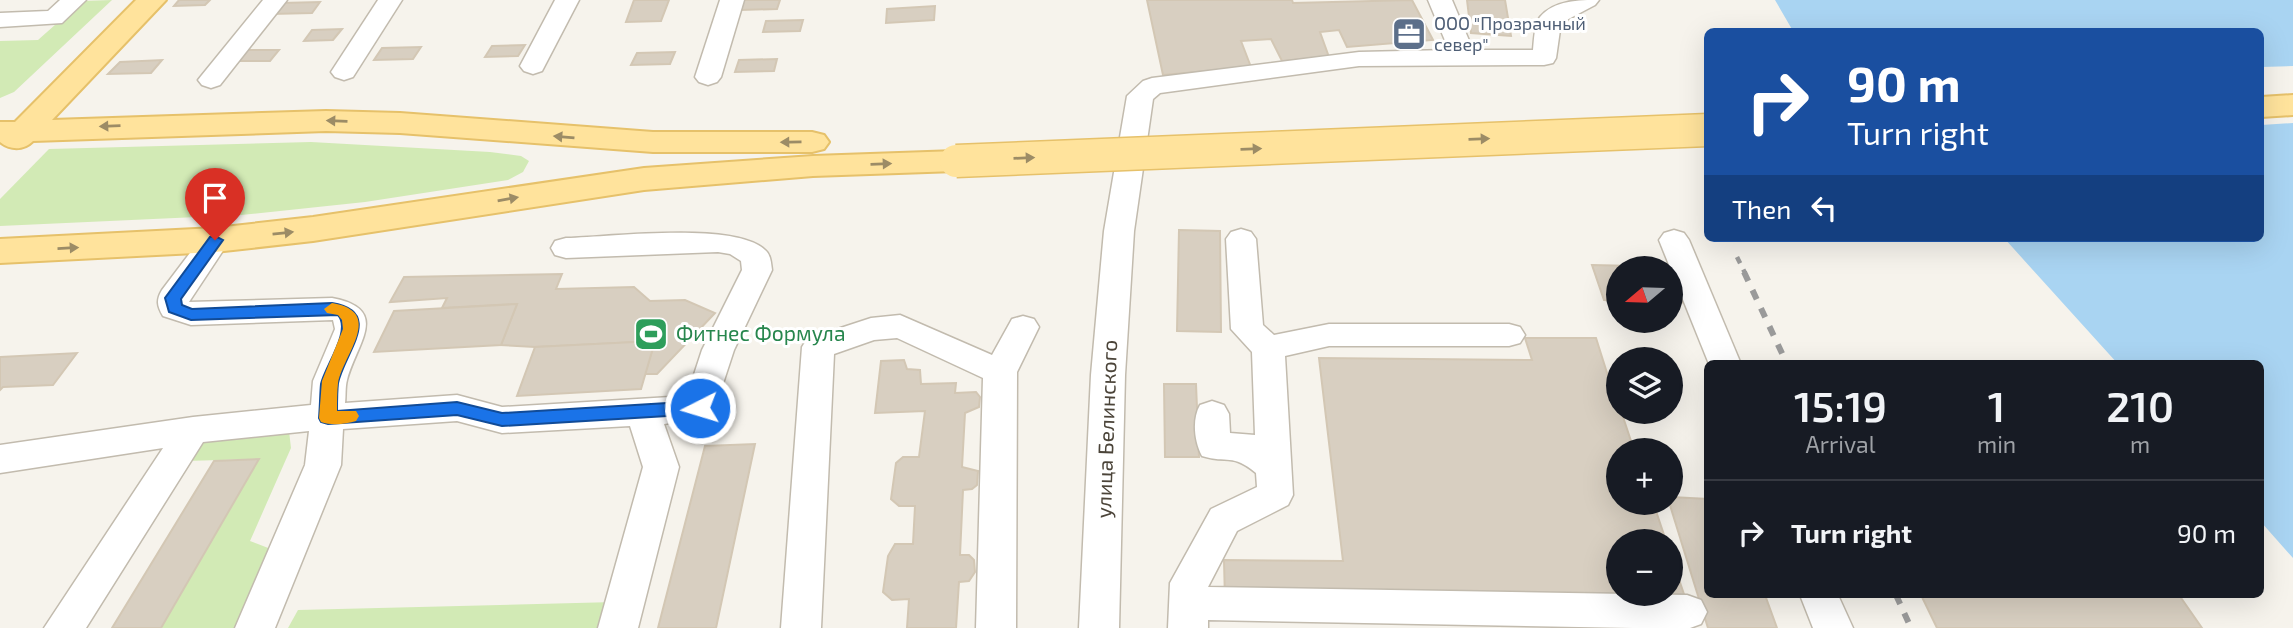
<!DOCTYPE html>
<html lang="en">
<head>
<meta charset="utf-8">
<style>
	:root { --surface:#171b24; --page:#242831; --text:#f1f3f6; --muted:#9ea1a6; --line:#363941 }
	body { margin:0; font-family:"Exo 2",sans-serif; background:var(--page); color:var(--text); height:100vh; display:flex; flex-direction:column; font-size:26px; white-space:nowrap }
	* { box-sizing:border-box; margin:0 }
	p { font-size:23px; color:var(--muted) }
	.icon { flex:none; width:38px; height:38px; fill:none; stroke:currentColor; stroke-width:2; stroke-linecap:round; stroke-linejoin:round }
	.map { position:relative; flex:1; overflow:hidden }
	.drawer { position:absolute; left:1704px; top:360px; width:560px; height:238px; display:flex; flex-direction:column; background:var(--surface); border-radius:10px; box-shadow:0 7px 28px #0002 }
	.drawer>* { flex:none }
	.hud { position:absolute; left:1704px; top:28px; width:560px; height:214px; border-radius:10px; box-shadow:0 7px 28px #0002; background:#1a4fa0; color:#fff; overflow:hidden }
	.needle { width:46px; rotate:251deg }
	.buttons { position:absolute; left:1606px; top:256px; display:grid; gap:14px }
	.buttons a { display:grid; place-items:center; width:77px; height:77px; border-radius:50%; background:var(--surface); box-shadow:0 7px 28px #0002; font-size:35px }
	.pin { position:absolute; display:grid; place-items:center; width:60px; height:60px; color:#fff; margin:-72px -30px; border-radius:50% 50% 50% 0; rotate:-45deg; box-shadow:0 0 7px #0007 }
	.pin .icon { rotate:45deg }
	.me { position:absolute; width:77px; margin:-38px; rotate:265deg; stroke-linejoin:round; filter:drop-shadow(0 0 5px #0008) }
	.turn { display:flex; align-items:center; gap:24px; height:147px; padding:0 28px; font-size:32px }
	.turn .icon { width:91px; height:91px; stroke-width:2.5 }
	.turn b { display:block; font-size:49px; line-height:60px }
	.then { display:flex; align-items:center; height:66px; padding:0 28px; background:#0003; gap:14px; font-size:26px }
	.eta { display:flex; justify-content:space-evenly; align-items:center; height:119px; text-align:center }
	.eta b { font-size:42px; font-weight:600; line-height:49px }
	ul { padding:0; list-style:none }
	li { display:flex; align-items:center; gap:21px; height:105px; padding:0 28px; border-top:2px solid var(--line) }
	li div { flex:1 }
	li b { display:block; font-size:26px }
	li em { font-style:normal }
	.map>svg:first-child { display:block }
	.green { fill:#d2eab5 }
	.water { fill:#a9d4f2 }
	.pier { fill:#f6f3ec }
	.building { fill:#d8cfc1; stroke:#d3c7b4; stroke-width:2 }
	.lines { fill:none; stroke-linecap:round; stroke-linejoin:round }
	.minor-casing { stroke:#c2bbae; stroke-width:3 }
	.major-casing { stroke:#e6c16a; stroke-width:4 }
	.minor { fill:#fff; fill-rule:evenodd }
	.major { fill:#ffe39c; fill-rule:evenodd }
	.rail-far1 { stroke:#9a9a9a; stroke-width:4.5; stroke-dasharray:7 7; stroke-linecap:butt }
	.rail { stroke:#9a9a9a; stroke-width:6; stroke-dasharray:10 10; stroke-linecap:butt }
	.major-bridge-casing { stroke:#e6c16a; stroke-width:35; stroke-linecap:butt }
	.major-bridge { stroke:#ffe39c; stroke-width:32 }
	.oneway { fill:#9c8c66 }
	.route { fill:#1a73e8; stroke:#114b97; stroke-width:2 }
	.slow { fill:#f59e0b }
	.labels { text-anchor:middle; stroke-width:6; stroke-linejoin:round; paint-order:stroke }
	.far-service-label { font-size:18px; fill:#4e5e75; stroke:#fff; text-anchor:start }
	.leisure-label { font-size:21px; fill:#27864d; stroke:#fff; text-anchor:start }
	.street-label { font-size:21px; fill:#4b4439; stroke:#fff }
</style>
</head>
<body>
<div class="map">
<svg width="2293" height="628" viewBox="0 0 2293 628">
	<rect width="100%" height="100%" fill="#f6f3ec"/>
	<g class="green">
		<path d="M112,0L14,92L0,98V41L38,40L82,1Z"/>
		<path d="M311,142L490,152L521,156L529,161L523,172L508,180L365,202L241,215L0,226V199L49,149Z"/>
		<path d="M289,431L291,448L250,541L276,551L235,628H161L259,459L185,461L200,436Z"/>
		<path d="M615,602L608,628H288L298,610Z"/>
	</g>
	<path class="water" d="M1775,0H2293V558L2261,522V364H2118L2004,238H2261V32L1793,31Z"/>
	<path class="pier" d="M2293,66V123L2261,125V67Z"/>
	<g class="building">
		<path d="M179,0H210L205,5L174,6Z"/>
		<path d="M634,0H669L661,21L626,22Z"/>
		<path d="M744,0H780L777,9L741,10Z"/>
		<path d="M1147,0H1292L1293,3L1412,0L1433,40L1347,47L1339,30L1320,32L1329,57L1282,61L1271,39L1241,41L1251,67L1163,75Z"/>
		<path d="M1467,0H1505L1511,36L1471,33Z"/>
		<path d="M320,2L312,13L272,14L281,3Z"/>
		<path d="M935,6L934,20L886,23L887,9Z"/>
		<path d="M803,20L800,31L763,32L766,21Z"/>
		<path d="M342,29L333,40L304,41L312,30Z"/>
		<path d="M525,45L518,56L485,57L492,46Z"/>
		<path d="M421,47L413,59L374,60L382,48Z"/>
		<path d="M246,50H279L270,61H236Z"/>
		<path d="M675,52L670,64L631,65L637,53Z"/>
		<path d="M777,59L774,71L735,72L739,60Z"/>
		<path d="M162,60L151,73L108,74L120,62Z"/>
		<path d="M1179,230L1220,231L1221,332L1177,331Z"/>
		<path d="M1592,265L1676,267L1691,303L1671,302V268H1619V301L1604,300Z"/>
		<path d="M562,274L556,289L634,287L650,301L685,300L715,313L657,374H645L655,341L535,347L501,345L517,304L442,308L447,298L390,302L404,277Z"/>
		<path d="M517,304L501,345L374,352L394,311Z"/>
		<path d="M1525,338H1596L1619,411H1621L1634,450H1619V502H1653L1666,541H1619V593H1671V556L1688,606L1225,601L1224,560L1343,561L1319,358L1532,360Z"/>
		<path d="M655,341L641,389L517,396L535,347Z"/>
		<path d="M77,353L53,385L3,387L0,390V357Z"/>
		<path d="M904,360L907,369L920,370L921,384L956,383L955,393L976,392L980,397L979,407L965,413L962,467L978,471L977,485L972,489L963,490L960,555H969L974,560L975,572L969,581L959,582L956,628H907L909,599L892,600L883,592L888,556L895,544H913L915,506H899L891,499L896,463L903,457H919L925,411L875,413L881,361Z"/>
		<path d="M1164,384H1196L1199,457H1165Z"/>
		<path d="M755,444L716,628H658L705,446Z"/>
		<path d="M259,459L161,628H112L214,461Z"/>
		<path d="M1671,497L1708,499V595H1765L1777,628H1708L1669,502H1671Z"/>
		<path d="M1921,595H2179L2202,628H1937Z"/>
	</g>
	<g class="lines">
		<g class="minor-casing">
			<g id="minor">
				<path d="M60,0H86L62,23L0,27V13L48,11Z"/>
				<path d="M263,0H287L220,85L211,88L202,85L198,80L202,75Z"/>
				<path d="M378,0H402L353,77L344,80L335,77L331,72Z"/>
				<path d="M555,0H579L542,71L533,74L524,71L520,66Z"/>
				<path d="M720,0H744L721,77L717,82L708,85L699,82L695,77Z"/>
				<path d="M1428,0H1452L1473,50H1533C1534,41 1534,25 1540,17C1554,0 1579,0 1599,0L1595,5L1561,23L1556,58L1553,63L1544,65L1359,66L1160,93L1153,99L1134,231L1125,375L1119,628H1079L1091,375L1104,231L1127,96L1143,81L1152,78L1359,52L1449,50Z"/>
				<path d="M1241,229L1251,232L1256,239L1263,325L1274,335L1329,324H1509L1520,327L1525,335L1520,343L1509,346H1329L1285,356L1293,495L1288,505L1237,531L1208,587L1687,595L1701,600L1707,612L1701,624L1690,628H1633L1208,620V628H1168L1170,583L1211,509L1257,487L1256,473C1232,453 1228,464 1202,456C1194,441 1192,419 1200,405L1212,401L1224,405L1229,414L1230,433L1255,435L1252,352L1231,329L1226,239L1231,232Z"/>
				<path d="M215,230L225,233L230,240L189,302L332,298C392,309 356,344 347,380C345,387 346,396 345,403L457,395L502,407L687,396L702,350L742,270L741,261L730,254L718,252L566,258L555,255L551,248L555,241L566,238C609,237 736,221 765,250C771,255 771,263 772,270L734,350L712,417L664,424L679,467L638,628H598L643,467L630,426L502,433L457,421L343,429L341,465L275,628H235L305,465L309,431L203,442L86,628H44L163,448L0,473V445L193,417L311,405L313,381L335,329L333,320L191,325L163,316C157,306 156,300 162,290L205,233Z"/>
				<path d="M1674,230L1684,233L1689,240L1741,364H1709L1659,240L1664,233Z"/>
				<path d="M900,315L992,355L1012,319L1023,316L1034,319L1039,327L1017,372L1016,628H976L983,378L897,338L874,340L834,354L821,628H781L802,347L807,339L871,318Z"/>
				<path d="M1800,595H1838L1853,628H1813Z"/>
			</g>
		</g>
		<g class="major-casing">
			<g id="major">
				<path d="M136,0H166L52,120L326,111L400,113L653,132H812L824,135L829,142L824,149L812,152H653L400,133L326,131L33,141C23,151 10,150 0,142V122H15Z"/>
				<path d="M2293,95V115L2261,117V97Z"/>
				<path d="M956,151L968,154L973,161L968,168L956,171L813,176L644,190L313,241L215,252L0,263V239L215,228L313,217L644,168L813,156Z"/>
			</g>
		</g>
		<use href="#minor" class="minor"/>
		<use href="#major" class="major"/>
		<path class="rail-far1" d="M1737,257L1745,273"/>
		<g class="rail">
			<path d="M1744,272L1787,364"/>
			<path d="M1896,595L1911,628"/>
		</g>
		<g class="major-bridge-casing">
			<path id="major-bridge" d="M956,161L1708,130"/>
		</g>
		<use href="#major-bridge" class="major-bridge"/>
	</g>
	<defs><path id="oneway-solid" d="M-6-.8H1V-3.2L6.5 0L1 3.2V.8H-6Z" transform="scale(1.75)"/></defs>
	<g class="oneway">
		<use href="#oneway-solid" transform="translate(337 121) rotate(-178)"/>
		<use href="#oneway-solid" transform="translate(110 126) rotate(178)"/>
		<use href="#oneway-solid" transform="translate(564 137) rotate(-175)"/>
		<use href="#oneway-solid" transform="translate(1479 139) rotate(-2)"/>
		<use href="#oneway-solid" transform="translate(791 142) rotate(179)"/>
		<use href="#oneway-solid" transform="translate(1251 149) rotate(-2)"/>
		<use href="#oneway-solid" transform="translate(1024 158) rotate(-2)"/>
		<use href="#oneway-solid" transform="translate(881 164) rotate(-2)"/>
		<use href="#oneway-solid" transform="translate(508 199) rotate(-10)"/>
		<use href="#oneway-solid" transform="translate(283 233) rotate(-6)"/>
		<use href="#oneway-solid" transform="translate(68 248) rotate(-3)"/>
	</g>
	<path class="route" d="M215,236L223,240L181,299L182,305L192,309L332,303C385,312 344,353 338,383C337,392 337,401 337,411L457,402L502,413L700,401L706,403L709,408L706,412L700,414L502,426L457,415L328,424L321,422L319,418C320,407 320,395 321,384C325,366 352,330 338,315L191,320L169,312L165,298L210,237Z"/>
	<path class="slow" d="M332,303C385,312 344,353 338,383C337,392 337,401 337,411H356L359,416L356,421C346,424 332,426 321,422L319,418L322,381L343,329L342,320L338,315L327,313L324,309Z"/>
	<defs>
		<g id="office-square" transform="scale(1.75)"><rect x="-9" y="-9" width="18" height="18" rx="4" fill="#5c6f8a" stroke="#fff"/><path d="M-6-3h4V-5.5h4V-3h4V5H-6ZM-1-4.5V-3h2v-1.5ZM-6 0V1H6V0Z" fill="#fff"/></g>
		<g id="stadium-square" transform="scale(1.75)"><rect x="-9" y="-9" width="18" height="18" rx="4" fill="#2e9e5b" stroke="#fff"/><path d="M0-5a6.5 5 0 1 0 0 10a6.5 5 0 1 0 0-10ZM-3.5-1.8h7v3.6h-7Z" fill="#fff"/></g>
	</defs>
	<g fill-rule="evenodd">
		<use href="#office-square" x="1409" y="34"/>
		<use href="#stadium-square" x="651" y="334"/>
	</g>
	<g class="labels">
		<g class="far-service-label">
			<text x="1434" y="30">ООО "Прозрачный<tspan x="1434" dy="21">север"</tspan></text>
		</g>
		<g class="leisure-label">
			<text x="676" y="341">Фитнес Формула</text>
		</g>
		<g class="street-label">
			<text transform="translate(1107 429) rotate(-88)" y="7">улица Белинского</text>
		</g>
	</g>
</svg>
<div class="buttons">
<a><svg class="needle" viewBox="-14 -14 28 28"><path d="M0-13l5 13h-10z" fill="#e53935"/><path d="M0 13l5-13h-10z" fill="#9ea1a6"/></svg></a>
<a><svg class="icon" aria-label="layers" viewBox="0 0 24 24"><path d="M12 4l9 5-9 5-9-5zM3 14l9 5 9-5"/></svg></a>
<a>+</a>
<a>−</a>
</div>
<div class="pin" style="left:215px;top:240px;background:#d93025"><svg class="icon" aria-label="arrive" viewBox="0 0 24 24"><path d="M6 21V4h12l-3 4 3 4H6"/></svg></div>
<svg class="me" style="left:700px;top:408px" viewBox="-20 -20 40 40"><circle r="17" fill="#1a73e8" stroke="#fff" stroke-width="3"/><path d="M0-11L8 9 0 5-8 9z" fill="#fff"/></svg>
<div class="hud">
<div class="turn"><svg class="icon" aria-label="right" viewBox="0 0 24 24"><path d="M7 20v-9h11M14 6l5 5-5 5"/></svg><div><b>90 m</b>Turn right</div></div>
<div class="then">Then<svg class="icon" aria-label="left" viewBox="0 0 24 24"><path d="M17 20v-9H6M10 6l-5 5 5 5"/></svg></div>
</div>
<section class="drawer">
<div class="eta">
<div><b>15:19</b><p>Arrival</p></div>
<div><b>1</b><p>min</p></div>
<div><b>210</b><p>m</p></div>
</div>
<ul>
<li><svg class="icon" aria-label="right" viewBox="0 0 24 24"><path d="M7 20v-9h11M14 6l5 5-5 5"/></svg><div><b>Turn right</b></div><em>90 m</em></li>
</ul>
</section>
</div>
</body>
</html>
